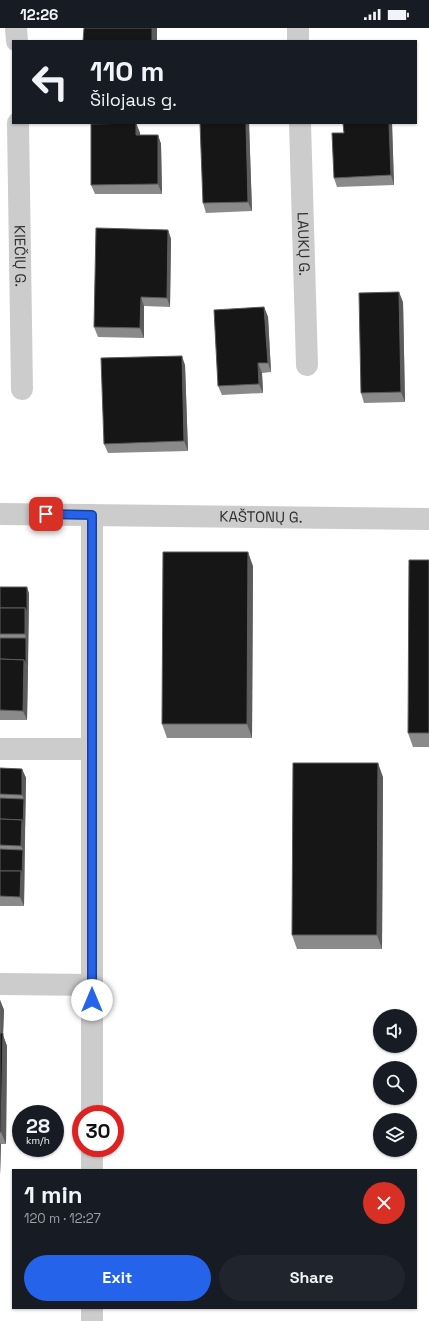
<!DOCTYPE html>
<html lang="en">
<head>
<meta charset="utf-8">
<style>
	:root { --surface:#171b24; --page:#20242c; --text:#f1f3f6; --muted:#9ea1a6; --accent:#2563eb }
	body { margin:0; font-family:"Space Grotesk",sans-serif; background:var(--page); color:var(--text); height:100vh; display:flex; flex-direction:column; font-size:15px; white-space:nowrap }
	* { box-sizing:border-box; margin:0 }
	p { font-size:13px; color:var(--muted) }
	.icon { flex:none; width:22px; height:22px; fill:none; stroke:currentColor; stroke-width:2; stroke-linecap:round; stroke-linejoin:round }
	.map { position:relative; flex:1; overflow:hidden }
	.sheet { position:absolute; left:12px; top:1141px; width:405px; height:140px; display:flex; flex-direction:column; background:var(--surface); border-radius:0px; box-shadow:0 1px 3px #0004 }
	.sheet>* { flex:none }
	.banner { position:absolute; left:12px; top:12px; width:405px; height:84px; border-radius:0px; box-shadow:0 1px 3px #0004; background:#171b24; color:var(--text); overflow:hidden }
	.controls { position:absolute; left:373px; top:981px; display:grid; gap:8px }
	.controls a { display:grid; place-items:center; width:44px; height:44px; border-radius:50%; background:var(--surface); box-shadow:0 1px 3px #0004; font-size:20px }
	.speed { position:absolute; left:12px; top:1077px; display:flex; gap:8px; font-size:20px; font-weight:700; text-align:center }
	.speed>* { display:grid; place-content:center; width:52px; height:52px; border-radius:50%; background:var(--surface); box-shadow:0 1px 3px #0004; line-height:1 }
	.speed small { font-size:10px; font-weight:400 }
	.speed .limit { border:6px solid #d22; background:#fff; color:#111 }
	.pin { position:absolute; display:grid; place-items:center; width:34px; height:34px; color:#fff; margin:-17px; border-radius:8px; box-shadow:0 2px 6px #0006 }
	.me { position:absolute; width:44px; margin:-22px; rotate:0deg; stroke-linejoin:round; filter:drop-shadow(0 0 3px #0008) }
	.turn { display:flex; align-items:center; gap:14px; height:84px; padding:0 12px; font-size:18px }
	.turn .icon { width:52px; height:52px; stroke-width:2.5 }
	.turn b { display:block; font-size:28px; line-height:34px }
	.round { display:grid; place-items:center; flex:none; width:42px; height:42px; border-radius:21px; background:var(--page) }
	.overview { display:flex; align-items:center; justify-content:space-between; height:68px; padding:0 12px }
	h1 { font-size:24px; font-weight:800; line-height:30px }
	.action { display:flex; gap:8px; margin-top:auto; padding:8px 12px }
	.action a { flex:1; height:46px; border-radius:24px; background:var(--accent); color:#fff; font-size:16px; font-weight:800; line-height:46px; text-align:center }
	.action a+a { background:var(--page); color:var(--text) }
	.status { display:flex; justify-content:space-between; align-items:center; height:28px; padding:0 20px; background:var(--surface); direction:ltr }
	.status svg { height:11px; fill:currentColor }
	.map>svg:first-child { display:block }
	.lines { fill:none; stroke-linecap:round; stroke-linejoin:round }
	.street { stroke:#ccc; stroke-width:22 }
	.wall { fill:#8a8a8a }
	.shaded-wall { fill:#5c5c5c }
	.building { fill:#161616; stroke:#5c5c5c }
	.route-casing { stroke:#184099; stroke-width:10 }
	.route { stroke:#2563eb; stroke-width:7 }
	.labels { text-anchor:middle; stroke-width:4; stroke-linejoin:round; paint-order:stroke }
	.street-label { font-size:15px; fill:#2f2f2f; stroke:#fff }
</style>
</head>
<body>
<div class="status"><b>12:26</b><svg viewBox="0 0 49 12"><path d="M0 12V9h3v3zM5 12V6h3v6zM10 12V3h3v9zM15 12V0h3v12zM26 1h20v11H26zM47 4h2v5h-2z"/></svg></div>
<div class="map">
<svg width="429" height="1293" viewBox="0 0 429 1293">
	<rect width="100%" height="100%" fill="#fff"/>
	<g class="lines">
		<g class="street">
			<path d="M16,0L17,13"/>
			<path d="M298,0V13"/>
			<path id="s1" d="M18,95L22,361"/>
			<path id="s2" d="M300,95L307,337"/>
			<path id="s3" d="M0,486L429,491"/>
			<path d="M0,721H92"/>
			<path d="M0,956L92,957"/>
			<path d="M92,1086V487"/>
			<path d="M92,1142V1120"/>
			<path d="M92,1293V1280"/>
		</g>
	</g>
	<g class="wall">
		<path d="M136,95L140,105V107H158L161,116L162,166H95L91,157Z"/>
		<path d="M249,95L252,183L206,185L203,175Z"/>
		<path d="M343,95H392L394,157L337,159L334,150L344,105Z"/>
		<path d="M168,202L171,211L170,279L144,278V310L98,309L94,299Z"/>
		<path d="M403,274L405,374L364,375L361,365Z"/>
		<path d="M264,279L268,289L271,344L262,345L263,365L222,367L218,358Z"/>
		<path d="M185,337L188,423L108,425L104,416Z"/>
		<path d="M429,532V719H413L408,705Z"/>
		<path d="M253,538L252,710H167L162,696Z"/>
		<path d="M0,559L29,565L27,692H0Z"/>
		<path d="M0,740L22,741L26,750L24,878H0Z"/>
		<path d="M383,749L382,921H297L292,907Z"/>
		<path d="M0,972L4,982L3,1007L7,1018L6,1116H1L0,1147Z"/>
	</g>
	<g class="shaded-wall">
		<rect x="152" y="0" width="5" height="13"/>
		<path d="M136,95L140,105V116L136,107Z"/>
		<path d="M246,95H249L252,183L248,174Z"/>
		<path d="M389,95H392L394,157L391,147Z"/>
		<path d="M158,107L161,116L162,166L158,156Z"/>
		<path d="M168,202L171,211L170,279L167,270Z"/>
		<path d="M399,264L403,274L405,374L401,364Z"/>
		<path d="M141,269L144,278V310L140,300Z"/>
		<path d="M264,279L268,289L271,344L268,335Z"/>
		<path d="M182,328L185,337L188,423L184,413Z"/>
		<path d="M258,335L262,345L263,365L259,356Z"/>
		<path d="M248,524L253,538L252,710L247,696Z"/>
		<path d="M27,559L29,565L28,641L26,636V610L25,606V580Z"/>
		<path d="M24,632L28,641L27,692L23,683Z"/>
		<path d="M378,735L383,749L382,921L377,907Z"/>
		<path d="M22,741L26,750L25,801L23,796L24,771L22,767Z"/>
		<path d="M22,792L25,801L24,878L20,869L21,843L23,822L21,818Z"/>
		<path d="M0,972L4,982L3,1007L7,1018L6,1116L1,1104Z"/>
		<path d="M0,1115L1,1116L0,1147Z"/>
	</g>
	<g class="building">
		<path d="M84,0H152V13H83Z"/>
		<path d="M136,95V107H158V156L91,157V96Z"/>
		<path d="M200,95H246L248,174L203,175Z"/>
		<path d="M343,95H389L391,147L334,150L332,105H344Z"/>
		<path d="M96,200L168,202L167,270L141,269L140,300L94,299Z"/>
		<path d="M399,264L401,364L361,365L359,265Z"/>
		<path d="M264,279L268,335H258L259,356L218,358L214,282Z"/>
		<path d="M182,328L184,413L104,416L101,330Z"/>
		<path d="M163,524H248L247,696H162Z"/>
		<path d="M409,532H429V705H408Z"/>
		<path d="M0,559H27V585L25,580H0Z"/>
		<rect x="0" y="580" width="25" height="26"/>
		<path d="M0,610H26V636L24,632L0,631Z"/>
		<path d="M0,631L24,632L23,683L0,682Z"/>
		<path d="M293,735H378L377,907H292Z"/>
		<path d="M0,740L22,741V767L0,766Z"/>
		<path d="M0,770L24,771L23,796L22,792L0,791Z"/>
		<path d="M0,791L22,792L21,818L0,817Z"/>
		<path d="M0,821L23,822L22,847L21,843H0Z"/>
		<path d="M0,843H21L20,869L0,868Z"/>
		<path d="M0,1005H3L1,1104H0Z"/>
	</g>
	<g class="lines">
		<g class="route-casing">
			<path id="route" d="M46,486L92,487V972"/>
		</g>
		<use href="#route" class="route"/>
	</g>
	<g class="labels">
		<g class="street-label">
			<text dy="5" stroke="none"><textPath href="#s2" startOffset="121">LAUKŲ G.</textPath></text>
			<text dy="5" stroke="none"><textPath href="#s1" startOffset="133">KIEČIŲ G.</textPath></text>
			<text dy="5" stroke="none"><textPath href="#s3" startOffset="261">KAŠTONŲ G.</textPath></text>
		</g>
	</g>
</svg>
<div class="controls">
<a><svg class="icon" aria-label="sound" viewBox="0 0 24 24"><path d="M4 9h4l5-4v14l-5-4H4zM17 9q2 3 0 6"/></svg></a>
<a><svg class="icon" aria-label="search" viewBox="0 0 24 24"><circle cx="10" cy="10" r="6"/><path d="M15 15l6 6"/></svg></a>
<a><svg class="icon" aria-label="layers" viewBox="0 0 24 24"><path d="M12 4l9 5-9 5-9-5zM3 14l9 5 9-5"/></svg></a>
</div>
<div class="speed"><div>28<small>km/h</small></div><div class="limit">30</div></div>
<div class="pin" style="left:46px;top:486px;background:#d93025"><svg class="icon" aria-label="arrive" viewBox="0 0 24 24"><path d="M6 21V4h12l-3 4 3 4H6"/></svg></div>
<svg class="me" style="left:92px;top:972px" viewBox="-20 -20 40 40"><circle r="19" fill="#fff"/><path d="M0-13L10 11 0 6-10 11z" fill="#2563eb"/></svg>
<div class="banner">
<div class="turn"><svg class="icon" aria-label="left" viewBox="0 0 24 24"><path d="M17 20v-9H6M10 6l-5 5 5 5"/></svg><div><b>110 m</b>Šilojaus g.</div></div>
</div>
<section class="sheet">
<div class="overview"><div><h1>1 min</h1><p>120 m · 12:27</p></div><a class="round" style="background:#d93025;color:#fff"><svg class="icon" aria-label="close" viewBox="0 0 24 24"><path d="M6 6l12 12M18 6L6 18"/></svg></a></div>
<div class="action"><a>Exit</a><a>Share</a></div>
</section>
</div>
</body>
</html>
